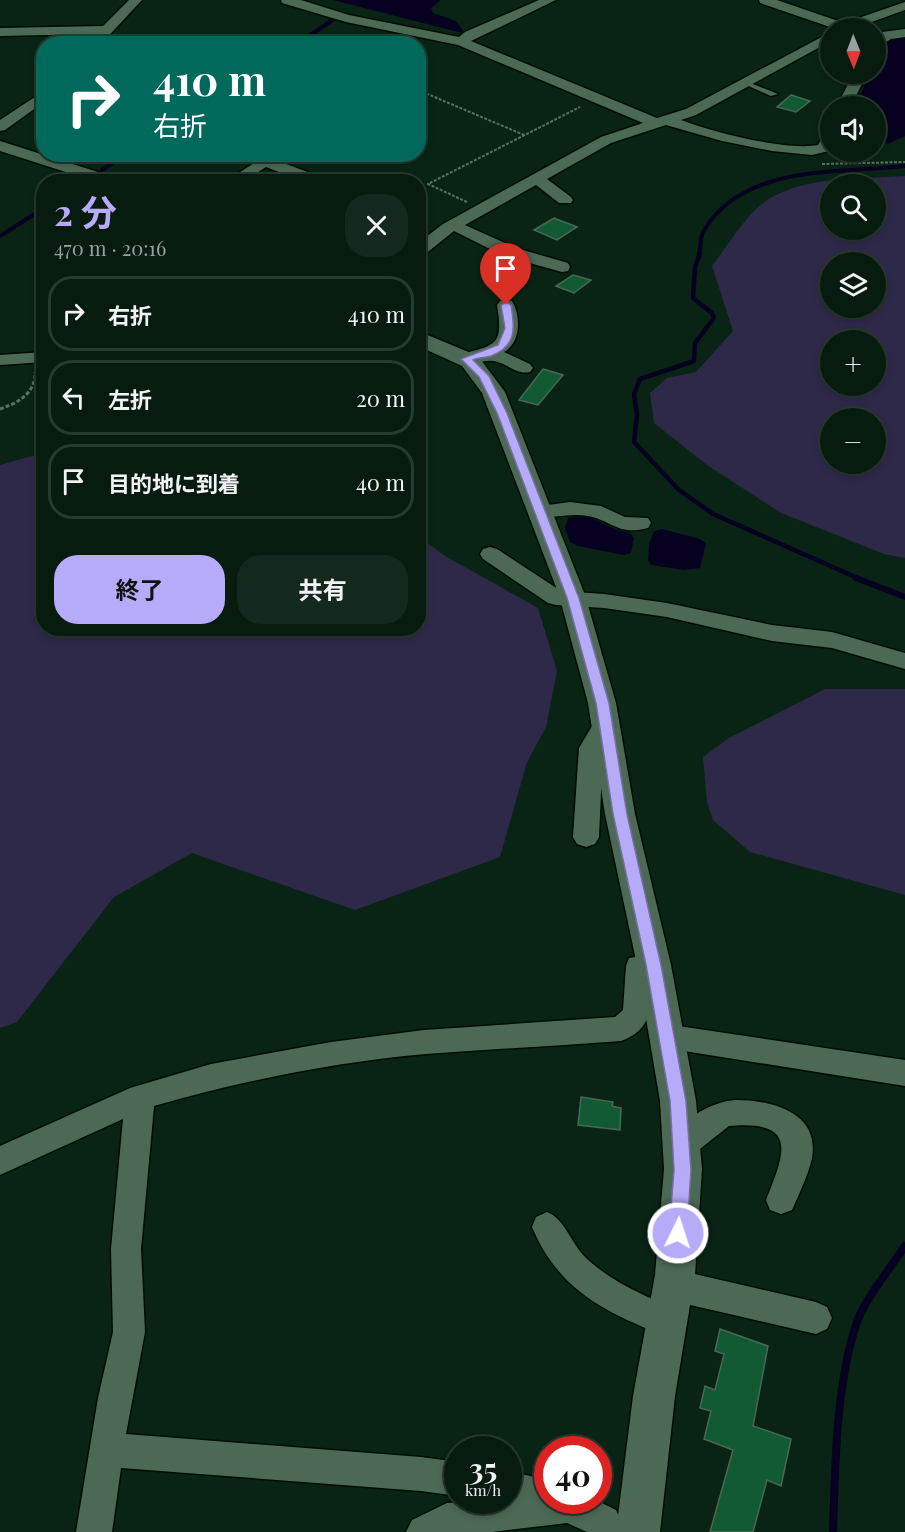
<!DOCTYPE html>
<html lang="ja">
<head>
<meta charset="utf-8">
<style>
	:root { --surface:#071b0f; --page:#15281d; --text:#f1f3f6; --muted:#98a19e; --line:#28392f; --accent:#b6abf8 }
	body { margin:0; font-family:"Playfair Display","Noto Sans JP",serif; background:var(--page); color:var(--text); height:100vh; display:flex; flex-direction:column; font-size:22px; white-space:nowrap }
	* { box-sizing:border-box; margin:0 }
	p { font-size:20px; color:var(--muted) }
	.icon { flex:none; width:33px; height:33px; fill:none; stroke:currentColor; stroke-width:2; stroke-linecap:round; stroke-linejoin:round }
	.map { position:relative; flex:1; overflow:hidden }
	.side { position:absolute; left:36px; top:174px; width:390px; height:462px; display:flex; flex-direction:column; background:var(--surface); border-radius:24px; box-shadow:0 3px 9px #0003,0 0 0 2px var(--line) }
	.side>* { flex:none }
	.top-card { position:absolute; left:36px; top:36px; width:390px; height:126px; border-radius:24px; box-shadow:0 3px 9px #0003,0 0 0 2px var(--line); background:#00695c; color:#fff; overflow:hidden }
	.needle { width:39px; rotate:179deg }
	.fabs { position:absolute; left:820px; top:18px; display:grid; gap:12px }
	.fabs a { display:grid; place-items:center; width:66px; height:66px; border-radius:50%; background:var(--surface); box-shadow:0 3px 9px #0003,0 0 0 2px var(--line); font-size:30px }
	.speed { position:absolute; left:444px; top:1436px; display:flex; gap:12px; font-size:30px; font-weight:700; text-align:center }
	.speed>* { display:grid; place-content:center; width:78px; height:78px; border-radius:50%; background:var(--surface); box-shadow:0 3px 9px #0003,0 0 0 2px var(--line); line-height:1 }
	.speed small { font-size:15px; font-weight:400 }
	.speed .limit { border:9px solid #d22; background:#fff; color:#111 }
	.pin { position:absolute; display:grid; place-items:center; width:51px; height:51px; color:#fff; margin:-62px -26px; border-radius:50% 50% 50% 0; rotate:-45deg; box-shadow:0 0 6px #0007 }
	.pin .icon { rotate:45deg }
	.me { position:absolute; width:66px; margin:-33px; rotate:4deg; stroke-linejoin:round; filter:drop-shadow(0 0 4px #0008) }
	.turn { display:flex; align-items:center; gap:21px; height:126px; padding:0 18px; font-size:27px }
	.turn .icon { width:78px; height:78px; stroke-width:2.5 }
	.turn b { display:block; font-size:42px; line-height:51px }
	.round { display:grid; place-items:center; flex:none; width:63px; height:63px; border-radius:24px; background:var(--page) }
	.summary { display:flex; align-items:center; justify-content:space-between; height:102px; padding:0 18px }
	h1 { font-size:36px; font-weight:700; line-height:45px; color:var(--accent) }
	.action { display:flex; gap:12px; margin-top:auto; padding:12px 18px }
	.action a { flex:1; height:69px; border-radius:24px; background:var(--accent); color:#111; font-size:24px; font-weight:700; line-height:69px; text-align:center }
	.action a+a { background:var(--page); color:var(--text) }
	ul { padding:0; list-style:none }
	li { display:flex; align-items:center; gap:18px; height:75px; margin:0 12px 9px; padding:0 6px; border:3px solid var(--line); border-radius:24px }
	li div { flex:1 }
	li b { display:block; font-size:22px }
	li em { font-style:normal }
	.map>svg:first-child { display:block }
	.green { fill:#2e2949; fill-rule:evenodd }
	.water { fill:#080020 }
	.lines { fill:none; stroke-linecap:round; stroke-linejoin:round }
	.stream-far3 { stroke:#080020; stroke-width:4 }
	.stream-far2 { stroke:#080020; stroke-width:4.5 }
	.stream-far1 { stroke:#080020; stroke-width:6 }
	.stream { stroke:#080020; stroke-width:8 }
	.building { fill:#115a34; stroke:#4b6754; stroke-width:1.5 }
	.service-casing { stroke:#000d02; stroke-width:3 }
	.minor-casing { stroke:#000d02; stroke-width:3 }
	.tertiary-casing { stroke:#000d02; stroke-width:3 }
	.path-far1 { stroke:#597062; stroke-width:2; stroke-dasharray:3 1.5; stroke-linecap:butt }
	.path { stroke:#597062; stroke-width:3; stroke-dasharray:4 2; stroke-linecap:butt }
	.service { fill:#4c6956; fill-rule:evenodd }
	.minor { fill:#4c6956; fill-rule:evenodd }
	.tertiary { fill:#4c6956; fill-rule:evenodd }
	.route { fill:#b6abf8; stroke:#766fa1; stroke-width:1.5 }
</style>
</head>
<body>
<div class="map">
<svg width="905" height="1532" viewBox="0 0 905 1532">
	<rect width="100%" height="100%" fill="#092414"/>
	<g class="green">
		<path d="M905,176V558L884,554L781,513L707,465L654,423L650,393L667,378L696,372L733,331L712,266C725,249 737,230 751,214C787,174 855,180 905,176ZM831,184H876V230H831ZM831,262H876V308H831ZM831,340H876V386H831ZM831,418H876V464H831Z"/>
		<path d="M43,453L44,628H418L419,537L445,556L538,608L557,671L546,727L527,762L500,857L355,910L192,853L114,897L17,1022L0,1028V465Z"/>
		<path d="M825,689H905V895L750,852L713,820L707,802L703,757L729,738Z"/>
	</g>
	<g class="water">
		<path d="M333,0H441L431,8L433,13L456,21L463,31L462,33Z"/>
		<path d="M895,37H905V136L890,143L876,145V106H855L870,74H876C876,59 880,43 895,37Z"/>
		<path d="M579,515C598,518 611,530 630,533L634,538L631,553L624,555L578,546L570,542L565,528L568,518Z"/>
		<path d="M662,529L700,539L706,543L700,568L684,570L651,565L648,561L649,544L654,531Z"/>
	</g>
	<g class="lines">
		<g class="stream-far3">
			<path d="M297,44L334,19"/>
			<path d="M102,170L126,154"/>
			<path d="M83,182L90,177"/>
			<path d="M0,236L44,208"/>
			<path d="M699,254C701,247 700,238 703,232C743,163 838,174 905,166"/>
		</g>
		<path class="stream-far2" d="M700,253L695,267L693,298L712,313L714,318L695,343L694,361L640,379L634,394L637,415L634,442L679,490L713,514L860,579"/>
		<path class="stream-far1" d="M856,578L905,597"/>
		<path class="stream" d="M833,1532C835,1466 836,1381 858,1319C864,1301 893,1264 905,1246"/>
	</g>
	<g class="building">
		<path d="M791,95L810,101L796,112L777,107Z"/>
		<path d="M554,218L577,227L557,240L534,230Z"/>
		<path d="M573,275L591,280L574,293L556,286Z"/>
		<path d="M543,369L563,375L538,405L519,400Z"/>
		<path d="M581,1097L613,1102L612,1106L621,1108L620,1130L578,1125Z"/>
		<path d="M720,1329L768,1346L753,1426L791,1439L781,1486L767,1480L753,1532H710L733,1450L704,1439L711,1411L700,1408L705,1386L715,1390L724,1354L715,1351Z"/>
	</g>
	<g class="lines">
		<g class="service-casing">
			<path id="service" d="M744,82H748L778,94L771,96L744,84Z"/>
		</g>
		<g class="minor-casing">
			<g id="minor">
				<path d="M129,0H142L101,44H91L89,41L95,34L0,36V28L103,26Z"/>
				<path d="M281,0H301L349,15L459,37L465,32L539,0H556L471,41L657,118L686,109L831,32V41L696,115L681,120C713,132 785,151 818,145L826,130L831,129V149L829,151L812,155L772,151L722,141L666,125L611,143L547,179L571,197L573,200L571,203H559L536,185L465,225L516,248L568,263L570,267L568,271L562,272L504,256L454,231L424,255L418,256V243L443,224L601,137L643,123L458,45L346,22L282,3Z"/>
				<path d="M759,0H777L844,23L905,2V10L855,28H833L760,3Z"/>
				<path d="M905,29V37L891,39L876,48V37L882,32Z"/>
				<path d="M853,74H867L851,106H837Z"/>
				<path d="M44,91V102L5,130L0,131V120Z"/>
				<path d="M0,141L120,179L122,182H97L0,151Z"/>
				<path d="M265,156L326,179L328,182H305L266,167L243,182H225Z"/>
				<path d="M506,300L512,301C521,316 521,343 504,352L530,364L533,368L530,372C518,375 510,366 498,362C485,358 472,366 460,363L457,359L460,355C495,344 504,347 497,305L500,301Z"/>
				<path d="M44,352V362L0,365V355Z"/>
				<path d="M570,502L601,506L625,517L648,518L651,523L648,528C618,536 613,521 588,516C573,513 556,517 540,518L533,517L530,512L533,507Z"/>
				<path d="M490,547L497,549L561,591L604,594L667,603L772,625L832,632L905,653V669L832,648L772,641L667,617L604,608L556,605L548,603L483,559L480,554L483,549Z"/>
				<path d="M606,713L614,716L618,722L603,748L599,837L595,844L586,847L577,844L573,837L579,748L598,716Z"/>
				<path d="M654,954L664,957L667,965L664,973L652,977C650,1006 654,1029 621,1041C556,1046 491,1049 426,1054C334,1062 242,1081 154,1106L141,1249L145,1332L126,1434L421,1457L458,1462V1496L421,1491L121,1468L112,1532H76L98,1398L113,1332L111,1249L123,1119L0,1175V1146L130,1088L211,1064L331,1042L424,1030L615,1017L623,1010L626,966L629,958Z"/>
				<path d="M665,1024L905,1060V1086L665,1048L655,1045L651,1036L655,1027Z"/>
				<path d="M736,1100C771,1100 820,1112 812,1158C808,1176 799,1194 792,1210L781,1214L770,1210L766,1200C784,1154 800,1120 729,1126L691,1156L681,1160L671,1156L666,1146C676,1123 710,1101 736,1100Z"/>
				<path d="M547,1212C565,1219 571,1243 585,1257C611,1282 645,1296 678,1310L683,1321L678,1332L667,1337C605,1312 559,1291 532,1227L536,1217Z"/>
				<path d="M673,1269L816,1302L827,1307L832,1318L827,1329L816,1334L673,1301L662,1296L657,1285L662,1274Z"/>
				<path d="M508,1471L548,1480V1500H596L616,1510L626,1532H587L567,1523L492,1532H406L412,1520L447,1503L508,1500Z"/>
			</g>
		</g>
		<g class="tertiary-casing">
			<path id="tertiary" d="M418,331L478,356L505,392L585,595L616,703L635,814L671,965L696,1101L702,1169L695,1275L675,1396L660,1532H616L633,1396L655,1275L664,1169L660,1101L637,965L605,814L588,703L559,595L482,393L462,366L418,346Z"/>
		</g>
		<g class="path-far1">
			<path d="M418,90L524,135"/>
			<path d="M822,164L905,162"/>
			<path d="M467,202L428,184L580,107"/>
		</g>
		<path class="path" d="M0,409C18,403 36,393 35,372"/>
		<use href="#service" class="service"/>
		<use href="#minor" class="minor"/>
		<use href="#tertiary" class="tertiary"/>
	</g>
	<path class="route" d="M506,302L511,305C515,328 517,346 491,356C485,358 479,357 473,360L489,376L507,413L579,598L609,703L627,814L661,965L686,1101L691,1170L687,1233L684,1239L678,1241L672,1239L669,1233L674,1170L670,1101L646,965L613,814L596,703L567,598L497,413L479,377L461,359L498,345L505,328L501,305Z"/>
</svg>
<div class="fabs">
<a><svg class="needle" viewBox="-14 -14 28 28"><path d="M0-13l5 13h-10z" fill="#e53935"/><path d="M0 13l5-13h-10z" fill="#98a19e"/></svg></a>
<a><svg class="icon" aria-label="sound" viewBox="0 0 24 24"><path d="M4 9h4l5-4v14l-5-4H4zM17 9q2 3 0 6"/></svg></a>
<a><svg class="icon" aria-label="search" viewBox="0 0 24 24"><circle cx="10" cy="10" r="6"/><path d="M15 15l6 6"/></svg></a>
<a><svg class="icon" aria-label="layers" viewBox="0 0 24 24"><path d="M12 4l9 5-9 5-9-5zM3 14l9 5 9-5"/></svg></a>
<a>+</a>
<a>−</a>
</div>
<div class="speed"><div>35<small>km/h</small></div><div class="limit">40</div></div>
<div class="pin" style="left:506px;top:305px;background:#d93025"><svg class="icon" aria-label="arrive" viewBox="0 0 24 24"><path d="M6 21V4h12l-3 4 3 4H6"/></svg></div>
<svg class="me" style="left:678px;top:1233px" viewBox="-20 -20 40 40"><circle r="17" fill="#b6abf8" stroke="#fff" stroke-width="3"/><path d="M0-11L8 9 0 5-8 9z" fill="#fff"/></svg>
<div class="top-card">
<div class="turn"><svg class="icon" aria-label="right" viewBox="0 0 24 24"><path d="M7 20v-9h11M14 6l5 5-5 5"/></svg><div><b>410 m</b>右折</div></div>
</div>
<section class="side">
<div class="summary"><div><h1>2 分</h1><p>470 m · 20:16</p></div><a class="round"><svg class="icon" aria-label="close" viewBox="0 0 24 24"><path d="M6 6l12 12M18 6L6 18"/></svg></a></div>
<ul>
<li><svg class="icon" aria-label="right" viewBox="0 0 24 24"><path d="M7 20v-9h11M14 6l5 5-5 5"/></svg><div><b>右折</b></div><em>410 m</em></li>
<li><svg class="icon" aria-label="left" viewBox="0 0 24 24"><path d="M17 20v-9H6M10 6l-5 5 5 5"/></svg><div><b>左折</b></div><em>20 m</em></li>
<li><svg class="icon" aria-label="arrive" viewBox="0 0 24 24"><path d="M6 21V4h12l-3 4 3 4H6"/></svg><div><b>目的地に到着</b></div><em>40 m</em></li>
</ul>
<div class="action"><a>終了</a><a>共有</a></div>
</section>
</div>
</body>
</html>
